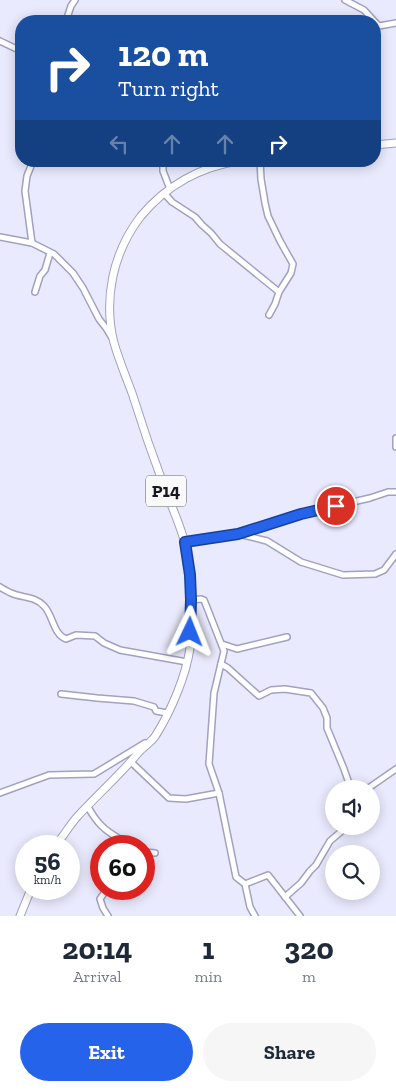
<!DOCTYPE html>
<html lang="en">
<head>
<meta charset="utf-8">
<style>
	:root { --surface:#fff; --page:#f6f6f7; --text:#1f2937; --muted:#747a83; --accent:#2563eb }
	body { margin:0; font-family:"Zilla Slab",serif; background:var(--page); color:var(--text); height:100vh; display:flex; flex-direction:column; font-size:19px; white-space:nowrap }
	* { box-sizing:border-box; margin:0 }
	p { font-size:16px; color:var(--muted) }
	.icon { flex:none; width:28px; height:28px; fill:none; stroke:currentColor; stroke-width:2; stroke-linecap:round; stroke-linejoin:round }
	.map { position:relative; height:916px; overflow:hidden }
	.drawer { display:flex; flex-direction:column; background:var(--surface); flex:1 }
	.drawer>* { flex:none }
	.top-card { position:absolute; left:15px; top:15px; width:366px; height:152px; border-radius:20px; box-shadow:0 2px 12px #0003; background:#1a4fa0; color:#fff; overflow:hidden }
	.fabs { position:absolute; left:325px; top:780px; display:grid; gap:10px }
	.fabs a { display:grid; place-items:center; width:55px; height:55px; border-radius:50%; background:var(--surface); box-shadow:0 2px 12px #0003; font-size:25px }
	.speed { position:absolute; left:15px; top:835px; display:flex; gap:10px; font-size:25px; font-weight:700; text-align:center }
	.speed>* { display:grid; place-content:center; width:65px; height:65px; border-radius:50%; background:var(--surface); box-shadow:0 2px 12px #0003; line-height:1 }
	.speed small { font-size:12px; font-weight:400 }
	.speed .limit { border:8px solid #d22; background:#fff; color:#111 }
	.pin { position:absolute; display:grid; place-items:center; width:42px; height:42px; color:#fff; margin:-21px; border:2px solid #fff; border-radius:50%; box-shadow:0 1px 5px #0007 }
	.me { position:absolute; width:55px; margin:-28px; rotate:2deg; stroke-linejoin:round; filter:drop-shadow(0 0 4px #0008) }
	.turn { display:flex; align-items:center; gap:18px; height:105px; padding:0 20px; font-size:22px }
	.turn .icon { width:65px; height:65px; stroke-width:2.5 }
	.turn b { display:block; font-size:35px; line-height:42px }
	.lanes { display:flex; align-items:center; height:48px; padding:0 20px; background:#0003; justify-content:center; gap:25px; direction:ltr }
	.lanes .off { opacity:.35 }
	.eta { display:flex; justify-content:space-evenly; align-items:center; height:85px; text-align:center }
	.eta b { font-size:30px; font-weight:800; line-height:35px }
	.cta { display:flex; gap:10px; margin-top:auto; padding:10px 20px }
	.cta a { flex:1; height:58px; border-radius:30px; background:var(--accent); color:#fff; font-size:20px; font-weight:800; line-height:58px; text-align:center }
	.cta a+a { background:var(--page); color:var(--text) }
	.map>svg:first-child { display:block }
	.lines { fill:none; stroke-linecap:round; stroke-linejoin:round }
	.minor-casing { stroke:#a1a1c0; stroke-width:8 }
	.major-casing { stroke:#a1a1c0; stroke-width:9 }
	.minor { stroke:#fff; stroke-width:5 }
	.major { stroke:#fff; stroke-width:7 }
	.route-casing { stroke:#184099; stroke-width:12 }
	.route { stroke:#2563eb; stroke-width:9 }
	.labels { text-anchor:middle; stroke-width:5; stroke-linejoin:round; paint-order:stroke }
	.shield { fill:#f9f9f9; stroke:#5c5c63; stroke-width:1 }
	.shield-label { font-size:18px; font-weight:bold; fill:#181823 }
</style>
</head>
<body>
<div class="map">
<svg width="396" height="916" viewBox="0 0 396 916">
	<rect width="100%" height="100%" fill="#eaeafe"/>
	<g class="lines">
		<g class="minor-casing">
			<g id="minor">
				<path d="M345,0L364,10L374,21"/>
				<path d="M66,21L71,6L75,0"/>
				<path d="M375,22L379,26L396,23"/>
				<path d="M0,41L21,51"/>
				<path d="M163,161V171L170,189"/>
				<path d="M260,161L261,179L265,203L268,216L280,241L293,264L291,273L279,292L275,304L269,315"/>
				<path d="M164,193L172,202L195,217L202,225L211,233L220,244L279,292"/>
				<path d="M0,237L32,243L54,254L73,273L83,288L99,319L106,328L112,338"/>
				<path d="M32,243L25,191L27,176L33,161"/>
				<path d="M35,292L40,276L45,270L50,253"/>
				<path d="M396,438V447"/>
				<path d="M239,534L267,541L301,562L343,575L375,574L384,570L396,554"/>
				<path d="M185,542L238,534L301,514L370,498L388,492H396"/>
				<path d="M0,587C3,589 7,591 11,593C22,598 35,596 44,606C53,615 53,634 66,639L76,635L95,636L104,643L120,650L187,662"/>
				<path d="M191,600L201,599L204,600L224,651L214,693L209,764L219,793L236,877L245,884L268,875L300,916"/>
				<path d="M222,644L237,649L287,637"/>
				<path d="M221,664L228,668L259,696L271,690L285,689L311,693L323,708L327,718V728L344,769L351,789"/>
				<path d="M61,694L97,698L134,701L154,707L156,711L167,713"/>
				<path d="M131,762L169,798L186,799L219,793"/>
				<path d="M365,789L370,787L396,769"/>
				<path d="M0,793L49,775L94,774L145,743"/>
				<path d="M88,807C97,823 104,830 120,839C125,841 130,843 135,846"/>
				<path d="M144,852L155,853"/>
				<path d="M245,884L250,907L255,916"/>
				<path d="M107,889L100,899L103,908L108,916"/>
				<path d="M285,897L301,883L310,871L316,865L330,841L343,830L345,826"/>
			</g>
		</g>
		<g class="major-casing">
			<g id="major">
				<path d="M375,145L396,143"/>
				<path d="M55,846C63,837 69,826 77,817C97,795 120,775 139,752C144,746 152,742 156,735C171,711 186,676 190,648C191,640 190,632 190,624C191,597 192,569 185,543C180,525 172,507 165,489C153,457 142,425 132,393C126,377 119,360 114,343C103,299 113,252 141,216C166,186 200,167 238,161"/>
				<path d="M20,916L31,889"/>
			</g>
		</g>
		<use href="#minor" class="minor"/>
		<use href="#major" class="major"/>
	</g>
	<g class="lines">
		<g class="route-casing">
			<path id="route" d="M190,632L191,600L190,575L185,542L238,534L301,514L336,506"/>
		</g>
		<use href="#route" class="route"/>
	</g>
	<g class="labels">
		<rect class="shield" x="146" y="475.5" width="40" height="31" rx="4"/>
		<g class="shield-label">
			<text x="166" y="497">P14</text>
		</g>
	</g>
</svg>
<div class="fabs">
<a><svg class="icon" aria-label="sound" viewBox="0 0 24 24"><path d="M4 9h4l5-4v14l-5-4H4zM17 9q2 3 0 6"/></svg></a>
<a><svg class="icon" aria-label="search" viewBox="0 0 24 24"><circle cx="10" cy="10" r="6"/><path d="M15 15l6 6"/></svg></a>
</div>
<div class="speed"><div>56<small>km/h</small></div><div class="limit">60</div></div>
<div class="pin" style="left:336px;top:506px;background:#d93025"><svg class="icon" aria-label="arrive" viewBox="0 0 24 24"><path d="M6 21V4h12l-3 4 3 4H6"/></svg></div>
<svg class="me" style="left:190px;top:632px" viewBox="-20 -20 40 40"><path d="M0-17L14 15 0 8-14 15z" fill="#2563eb" stroke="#fff" stroke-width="4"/></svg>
<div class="top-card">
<div class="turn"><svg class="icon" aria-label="right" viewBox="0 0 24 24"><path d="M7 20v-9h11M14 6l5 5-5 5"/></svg><div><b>120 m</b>Turn right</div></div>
<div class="lanes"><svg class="icon off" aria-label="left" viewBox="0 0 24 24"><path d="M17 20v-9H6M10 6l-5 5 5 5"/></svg><svg class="icon off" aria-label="ahead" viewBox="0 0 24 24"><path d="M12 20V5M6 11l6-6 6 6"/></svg><svg class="icon off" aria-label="ahead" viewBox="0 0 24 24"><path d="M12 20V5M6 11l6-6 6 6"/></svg><svg class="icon" aria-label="right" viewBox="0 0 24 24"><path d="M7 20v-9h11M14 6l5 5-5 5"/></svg></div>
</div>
</div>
<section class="drawer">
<div class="eta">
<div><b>20:14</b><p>Arrival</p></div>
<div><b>1</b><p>min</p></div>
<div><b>320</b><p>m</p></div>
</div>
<div class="cta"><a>Exit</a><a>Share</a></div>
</section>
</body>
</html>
